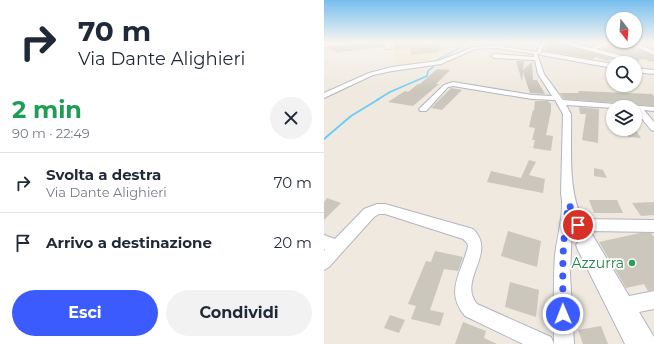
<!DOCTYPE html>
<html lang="it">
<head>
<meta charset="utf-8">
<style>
	:root { --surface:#fff; --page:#f2f2f3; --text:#1f2937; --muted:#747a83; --line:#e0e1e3; --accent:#3c5bff }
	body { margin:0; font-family:Montserrat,sans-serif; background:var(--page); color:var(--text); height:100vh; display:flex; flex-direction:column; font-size:15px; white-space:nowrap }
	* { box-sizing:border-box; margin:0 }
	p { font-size:13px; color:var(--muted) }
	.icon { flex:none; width:22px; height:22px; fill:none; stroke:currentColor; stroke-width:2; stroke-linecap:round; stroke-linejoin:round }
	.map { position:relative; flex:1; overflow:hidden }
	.side { display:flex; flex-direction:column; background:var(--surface); width:324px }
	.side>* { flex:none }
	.guide { background:#fff; color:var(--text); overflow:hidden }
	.needle { width:26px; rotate:163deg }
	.fabs { position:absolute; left:282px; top:12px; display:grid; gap:8px }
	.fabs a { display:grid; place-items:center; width:36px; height:36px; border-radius:50%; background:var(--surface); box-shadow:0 1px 3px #0004; font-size:20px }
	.pin { position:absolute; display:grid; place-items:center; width:34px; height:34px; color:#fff; margin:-17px; border:2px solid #fff; border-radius:50%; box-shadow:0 1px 4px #0007 }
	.me { position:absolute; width:44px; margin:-22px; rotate:359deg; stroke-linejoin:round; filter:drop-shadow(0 0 3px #0008) }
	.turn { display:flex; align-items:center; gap:14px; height:84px; padding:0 12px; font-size:18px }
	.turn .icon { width:52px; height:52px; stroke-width:2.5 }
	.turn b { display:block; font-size:28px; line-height:34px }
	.round { display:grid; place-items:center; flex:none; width:42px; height:42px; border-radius:21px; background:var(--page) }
	.summary { display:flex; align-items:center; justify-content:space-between; height:68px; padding:0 12px }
	h1 { font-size:24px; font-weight:700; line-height:30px; color:#1e9e55 }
	.action { display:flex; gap:8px; margin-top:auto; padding:8px 12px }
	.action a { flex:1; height:46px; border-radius:24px; background:var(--accent); color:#fff; font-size:16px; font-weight:700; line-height:46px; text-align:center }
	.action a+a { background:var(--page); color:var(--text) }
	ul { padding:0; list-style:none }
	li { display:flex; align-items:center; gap:12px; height:60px; padding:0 12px; border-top:1px solid var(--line) }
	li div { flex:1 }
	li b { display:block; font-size:15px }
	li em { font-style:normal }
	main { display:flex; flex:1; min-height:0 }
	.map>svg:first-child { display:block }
	.education { fill:#f2e7ce }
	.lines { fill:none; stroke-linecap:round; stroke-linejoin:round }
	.stream-far2 { stroke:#6bcef8; stroke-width:1 }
	.stream-far1 { stroke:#6bcef8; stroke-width:1.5 }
	.stream { stroke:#6bcef8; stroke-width:2 }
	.building { fill:#cbc7bd }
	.minor-casing { stroke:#b3b5c1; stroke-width:2 }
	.minor { fill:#fff; fill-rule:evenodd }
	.route { stroke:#3c5bff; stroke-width:7; stroke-dasharray:0 12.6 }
	.leisure-dot { fill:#2e9e5b; stroke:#fff; stroke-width:1.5 }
	.labels { text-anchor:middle; stroke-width:3.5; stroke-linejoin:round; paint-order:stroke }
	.near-leisure-label { font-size:14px; fill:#27864d; stroke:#fff; text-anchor:end }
</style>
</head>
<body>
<main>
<section class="side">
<div class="guide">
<div class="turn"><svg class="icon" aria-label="right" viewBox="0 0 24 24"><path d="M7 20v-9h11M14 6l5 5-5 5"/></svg><div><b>70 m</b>Via Dante Alighieri</div></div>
</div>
<div class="summary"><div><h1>2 min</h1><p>90 m · 22:49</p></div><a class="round"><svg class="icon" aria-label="close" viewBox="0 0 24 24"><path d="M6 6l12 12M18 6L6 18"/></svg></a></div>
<ul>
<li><svg class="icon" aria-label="right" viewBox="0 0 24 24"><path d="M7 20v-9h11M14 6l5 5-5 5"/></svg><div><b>Svolta a destra</b><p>Via Dante Alighieri</p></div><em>70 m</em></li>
<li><svg class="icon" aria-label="arrive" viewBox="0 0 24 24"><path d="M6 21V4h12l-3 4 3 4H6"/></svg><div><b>Arrivo a destinazione</b></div><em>20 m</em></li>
</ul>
<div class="action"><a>Esci</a><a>Condividi</a></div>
</section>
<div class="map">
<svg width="330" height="344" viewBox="0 0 330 344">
	<rect width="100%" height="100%" fill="#efe9df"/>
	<path class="education" d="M86,42H128L132,46V48L113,56L104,62L93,64L74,61L66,46L87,44Z"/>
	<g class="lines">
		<g class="stream-far2">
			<path d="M111,61L139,46L134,42"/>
			<path d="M108,68L111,65"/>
		</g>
		<path class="stream-far1" d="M53,100L66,92L103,76L104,71L109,67"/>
		<path class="stream" d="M0,139L27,116L55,99"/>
	</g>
	<g class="building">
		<path d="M47,42H58L60,47L11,53L12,50L6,51L7,49H0Z"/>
		<path d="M70,42H100V44L114,43L117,49H114L115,52L88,55L86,48L70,50Z"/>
		<path d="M225,42H232L305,63L287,59L283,61L272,57L269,59L220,51Z"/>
		<path d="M285,46L313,48L330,56V62L319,59L315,60L277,49Z"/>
		<path d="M192,61H200L199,70L208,62L209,80H213L221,94L206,93L199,72L198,81Z"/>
		<path d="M113,69L126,70L112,84H115L89,106L64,102L81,91L84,92L94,84H96Z"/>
		<path d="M127,88L138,90L118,110L107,108Z"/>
		<path d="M254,91L328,94L330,96V106L240,99L236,93H255Z"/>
		<path d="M211,101H224L227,104V111L222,135L229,136L227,151L209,148L211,140H208L211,128L205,127L209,110L210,111Z"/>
		<path d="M255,107L275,109L274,143L258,140L262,114H256Z"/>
		<path d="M299,129H311L317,138L304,137Z"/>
		<path d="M205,160L212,162L205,175L221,179L219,193L163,182L167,171L197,178Z"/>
		<path d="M270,168L279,170L283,178L270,176Z"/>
		<path d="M3,198L17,203L0,220V202Z"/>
		<path d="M265,200H293L299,213H270Z"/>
		<path d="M330,202V215L317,216L308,203Z"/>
		<path d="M184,231L217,241L213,267L177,256Z"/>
		<path d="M316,233H327L330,237V290L324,291L320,284L302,288L275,242Z"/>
		<path d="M111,251L139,257L134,271L120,269L106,310L120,313L116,326L87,319L92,306L84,304L102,261L107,262Z"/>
		<path d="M186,282L215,290L212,317L181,307Z"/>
		<path d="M66,315L81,320L75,333L60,328Z"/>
		<path d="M139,322L162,331L160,338L173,344H131Z"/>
		<path d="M277,326L284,344H259L254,330Z"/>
	</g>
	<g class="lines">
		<g class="minor-casing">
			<g id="minor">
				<path d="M25,42H46L0,47V45Z"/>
				<path d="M59,42H63L67,49H63Z"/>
				<path d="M219,42H224L219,47L217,53L213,54L220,74L239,100L330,107V111L320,110L330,122V131L327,130L311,110V107L289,108L242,105L247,114C248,144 243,193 259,219L330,220V232L266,231L305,296L330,291V309L315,312L330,337V344H301L254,250L252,245L256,239L248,227L246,274L250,344H230C230,314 229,284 231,255C233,237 241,210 237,194L239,114L231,100L208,99L129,86L124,87L102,111H96L95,109L120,85L129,82L208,95L228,96L214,74L211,60L170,58L167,56L170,54L210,57V54L173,48L151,49L117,64L68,71L49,75L0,98V93L45,73L68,67L114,61L150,47L173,46L213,52L215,46Z"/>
				<path d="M233,42H243L267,48L282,42L313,44L314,42H319L317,45L330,51V55L313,47L285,44L272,49L313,60L314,61L311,63Z"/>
				<path d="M219,52L289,64V68L217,55L216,54Z"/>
				<path d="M311,68L330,70V74L311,72Z"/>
				<path d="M53,204H61L149,229C174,253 133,280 153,304L227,337L230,344H199L141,316C120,291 138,273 144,246L143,243L139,239L61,214H55L50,217L5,267L0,270V251L1,249H0V235L11,239L40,209Z"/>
			</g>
		</g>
		<use href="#minor" class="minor"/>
	</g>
	<linearGradient id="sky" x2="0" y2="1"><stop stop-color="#76beee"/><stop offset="0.47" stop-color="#f8f5f1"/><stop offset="1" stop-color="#f8f5f1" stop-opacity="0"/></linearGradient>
	<rect width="330" height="90" fill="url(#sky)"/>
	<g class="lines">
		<path class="route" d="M239,314C239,274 237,243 245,204L254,225"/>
	</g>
	<circle class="leisure-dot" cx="308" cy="263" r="4"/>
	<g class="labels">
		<g class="near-leisure-label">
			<text x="300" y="268">Azzurra</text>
		</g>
	</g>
</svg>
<div class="fabs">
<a><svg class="needle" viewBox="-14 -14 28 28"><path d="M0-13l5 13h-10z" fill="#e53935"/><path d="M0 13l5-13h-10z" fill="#747a83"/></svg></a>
<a><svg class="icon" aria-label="search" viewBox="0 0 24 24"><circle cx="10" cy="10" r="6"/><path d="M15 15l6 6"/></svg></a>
<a><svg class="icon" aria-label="layers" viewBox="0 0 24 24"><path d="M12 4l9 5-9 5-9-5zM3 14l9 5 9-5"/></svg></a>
</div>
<div class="pin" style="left:254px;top:225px;background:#d93025"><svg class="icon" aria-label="arrive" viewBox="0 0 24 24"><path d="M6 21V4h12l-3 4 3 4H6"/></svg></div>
<svg class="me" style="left:239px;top:314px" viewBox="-20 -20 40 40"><circle r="17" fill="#3c5bff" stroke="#fff" stroke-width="3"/><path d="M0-11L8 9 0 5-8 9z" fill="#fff"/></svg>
</div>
</main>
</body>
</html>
